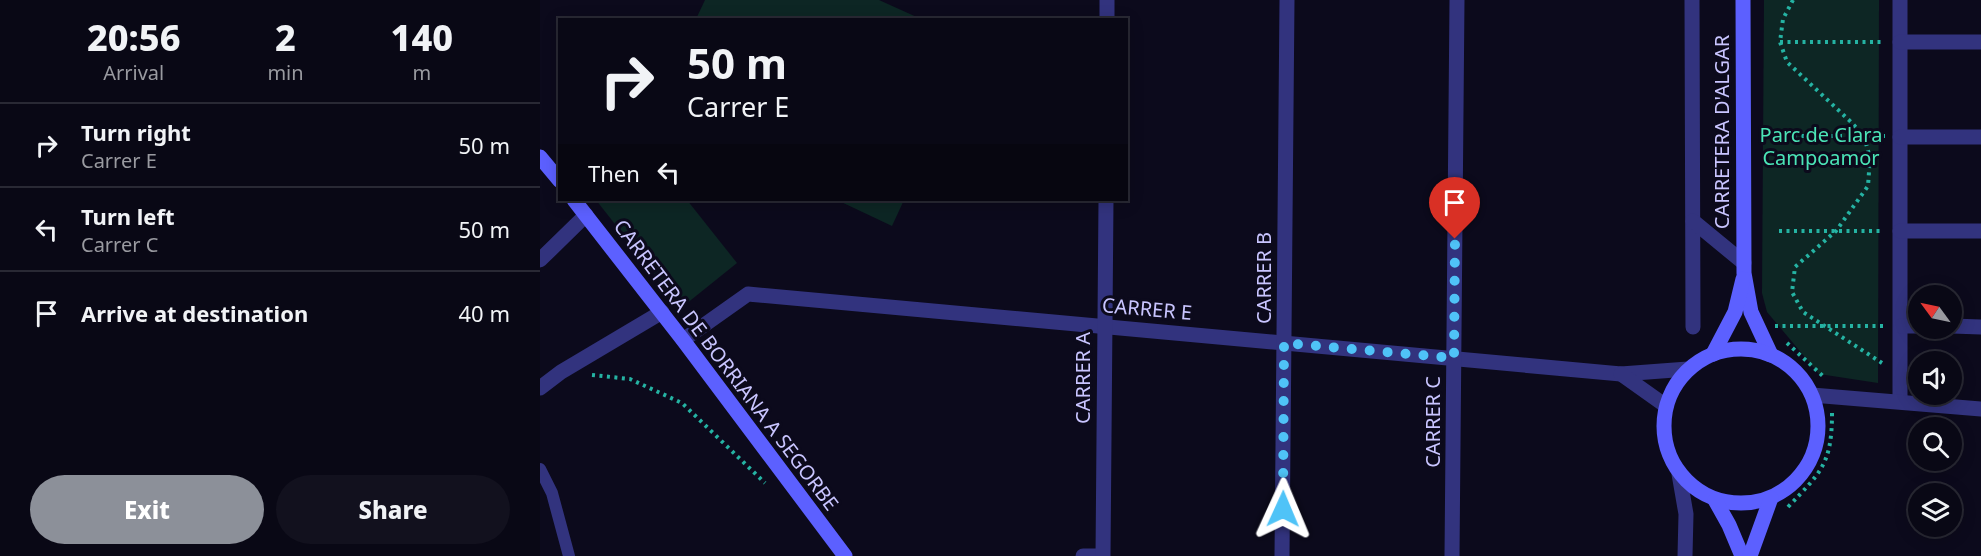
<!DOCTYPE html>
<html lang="en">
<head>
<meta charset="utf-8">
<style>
	:root { --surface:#090815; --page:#12111e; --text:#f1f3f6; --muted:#999aa0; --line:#292934; --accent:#8c9099 }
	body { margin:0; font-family:"Noto Sans",sans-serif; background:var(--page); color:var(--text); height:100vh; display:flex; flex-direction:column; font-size:22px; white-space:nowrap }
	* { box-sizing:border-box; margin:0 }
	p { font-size:20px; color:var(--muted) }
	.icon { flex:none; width:33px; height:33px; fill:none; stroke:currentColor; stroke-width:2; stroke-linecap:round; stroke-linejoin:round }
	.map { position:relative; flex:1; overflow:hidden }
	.panel { display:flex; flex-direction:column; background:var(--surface); width:540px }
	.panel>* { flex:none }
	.hud { position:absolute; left:18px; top:18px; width:570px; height:183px; border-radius:0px; box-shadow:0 3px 15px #0003,0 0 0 2px var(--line); background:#090815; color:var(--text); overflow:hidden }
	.needle { width:39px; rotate:303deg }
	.buttons { position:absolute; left:1368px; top:285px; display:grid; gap:12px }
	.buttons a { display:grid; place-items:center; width:54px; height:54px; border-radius:50%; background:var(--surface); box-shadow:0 3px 15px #0003,0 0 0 2px var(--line); font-size:30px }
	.pin { position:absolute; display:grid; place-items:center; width:51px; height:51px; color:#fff; margin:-62px -26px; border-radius:50% 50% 50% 0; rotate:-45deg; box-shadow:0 0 6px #0007 }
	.pin .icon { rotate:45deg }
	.me { position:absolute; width:66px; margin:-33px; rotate:1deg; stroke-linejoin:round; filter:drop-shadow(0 0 4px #0008) }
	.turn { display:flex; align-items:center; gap:21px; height:126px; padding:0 30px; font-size:27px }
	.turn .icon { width:78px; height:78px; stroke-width:2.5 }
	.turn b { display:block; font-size:42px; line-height:51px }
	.then { display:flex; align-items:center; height:57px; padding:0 30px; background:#0003; gap:12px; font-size:22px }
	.eta { display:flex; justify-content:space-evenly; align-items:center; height:102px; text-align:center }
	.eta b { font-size:36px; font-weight:800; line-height:42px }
	.cta { display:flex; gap:12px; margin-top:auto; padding:12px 30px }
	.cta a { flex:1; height:69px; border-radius:36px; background:var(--accent); color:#fff; font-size:24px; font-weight:800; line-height:69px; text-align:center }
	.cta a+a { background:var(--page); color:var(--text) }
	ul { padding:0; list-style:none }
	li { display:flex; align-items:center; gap:18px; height:84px; padding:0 30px; border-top:2px solid var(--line) }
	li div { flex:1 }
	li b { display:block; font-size:22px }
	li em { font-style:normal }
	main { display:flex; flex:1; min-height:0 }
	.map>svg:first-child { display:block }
	.green { fill:#0d2624 }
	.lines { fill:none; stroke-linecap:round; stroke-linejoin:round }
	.path { stroke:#25b3a3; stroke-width:4; stroke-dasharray:3 4.5; stroke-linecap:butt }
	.lane { stroke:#32337e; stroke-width:12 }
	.street { stroke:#32337e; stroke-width:15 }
	.secondary { stroke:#5c60ff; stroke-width:15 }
	.route { stroke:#4fc3f7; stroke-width:10; stroke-dasharray:0 18 }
	.labels { text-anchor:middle; stroke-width:6; stroke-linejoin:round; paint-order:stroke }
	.street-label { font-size:20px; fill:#c9c5ff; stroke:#0c0a1c }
	.park-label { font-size:20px; fill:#4be5b7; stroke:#0c0a1c }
</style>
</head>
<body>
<main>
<section class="panel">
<div class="eta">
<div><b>20:56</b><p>Arrival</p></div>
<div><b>2</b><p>min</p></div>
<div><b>140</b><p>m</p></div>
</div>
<ul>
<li><svg class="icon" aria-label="right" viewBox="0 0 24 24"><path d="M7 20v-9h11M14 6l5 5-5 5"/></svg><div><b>Turn right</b><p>Carrer E</p></div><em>50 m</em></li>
<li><svg class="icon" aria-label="left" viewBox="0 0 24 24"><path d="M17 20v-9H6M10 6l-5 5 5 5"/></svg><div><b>Turn left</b><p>Carrer C</p></div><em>50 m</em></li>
<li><svg class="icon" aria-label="arrive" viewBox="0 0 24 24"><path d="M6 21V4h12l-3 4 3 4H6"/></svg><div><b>Arrive at destination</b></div><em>40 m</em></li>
</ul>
<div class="cta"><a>Exit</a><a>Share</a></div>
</section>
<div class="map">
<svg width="1441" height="556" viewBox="0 0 1441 556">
	<rect width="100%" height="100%" fill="#0c0a1c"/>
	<g class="green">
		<path d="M165,0H339L381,19H156Z"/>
		<path d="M1224,0H1339L1338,383L1279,374L1227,312L1222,293Z"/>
		<path d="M56,200H147L197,263L141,308Z"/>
		<path d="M297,200H364L352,226Z"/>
	</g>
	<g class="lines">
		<g class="path">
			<path d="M1253,0L1243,19L1240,42L1247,62L1311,122L1324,136L1330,158L1328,186L1296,231L1255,267L1252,292L1263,312L1342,363"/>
			<path d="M1240,42H1344"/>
			<path d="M1239,136H1345"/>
			<path d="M1239,231H1343"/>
			<path d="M1235,326H1345"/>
			<path d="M1247,343L1285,378"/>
			<path d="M52,375L90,379L142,403L225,483"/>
			<path d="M1248,507C1281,472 1292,464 1292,413"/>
		</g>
		<path class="lane" d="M0,469L12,493L29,556"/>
		<g class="street">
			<path d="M1152,0L1153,327"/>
			<path d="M1360,0V401"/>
			<path d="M567,20V0"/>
			<path d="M1360,42H1441"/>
			<path d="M1360,137H1441"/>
			<path d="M1153,221L1204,263"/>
			<path d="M1360,231H1441"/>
			<path d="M0,260L46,215"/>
			<path d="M1361,326H1378"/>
			<path d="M1412,326L1441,327"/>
			<path d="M143,340L208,294L1081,374L1148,369"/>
			<path d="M1081,374L1126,406"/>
			<path d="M0,388L21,372L122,312"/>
			<path d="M1272,395L1441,409"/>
			<path d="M1139,474L1146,514L1145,556"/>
			<path d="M543,556H562"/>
			<path d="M563,556L566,200"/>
			<path d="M742,556L747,0"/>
			<path d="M912,556L917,0"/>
		</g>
		<g class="secondary">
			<path d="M1203,0L1204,273L1211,312L1231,355"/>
			<path d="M0,157L20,181"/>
			<path d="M34,200L143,340L305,556"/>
			<circle cx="1201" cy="426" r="77"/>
			<path d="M1173,354L1195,312L1203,279"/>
			<path d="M1175,500L1189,525L1202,556"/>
			<path d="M1210,556L1231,498"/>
		</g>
	</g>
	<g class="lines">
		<path class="route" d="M743,509L744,343L914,358L915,239"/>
	</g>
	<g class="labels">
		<g class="street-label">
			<text transform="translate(1182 132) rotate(-90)" y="7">CARRETERA D'ALGAR</text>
			<text transform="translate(724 278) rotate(-90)" y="7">CARRER B</text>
			<text transform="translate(607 309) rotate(5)" y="7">CARRER E</text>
			<text transform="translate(186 365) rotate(53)" y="7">CARRETERA DE BORRIANA A SEGORBE</text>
			<text transform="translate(543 378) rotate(-90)" y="7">CARRER A</text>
			<text transform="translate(893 422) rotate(-90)" y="7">CARRER C</text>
		</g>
		<g class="park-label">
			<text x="1281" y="142">Parc de Clara<tspan x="1281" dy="23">Campoamor</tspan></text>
		</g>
	</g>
</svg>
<div class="buttons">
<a><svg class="needle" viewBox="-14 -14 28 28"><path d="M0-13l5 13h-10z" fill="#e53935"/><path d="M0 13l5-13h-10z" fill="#999aa0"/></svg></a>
<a><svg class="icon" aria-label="sound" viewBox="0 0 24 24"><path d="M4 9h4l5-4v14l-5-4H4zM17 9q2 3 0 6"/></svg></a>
<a><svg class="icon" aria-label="search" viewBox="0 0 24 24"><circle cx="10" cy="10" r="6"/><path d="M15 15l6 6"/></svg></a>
<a><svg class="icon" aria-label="layers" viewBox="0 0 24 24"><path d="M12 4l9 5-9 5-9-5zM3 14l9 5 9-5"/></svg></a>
</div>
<div class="pin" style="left:915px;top:239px;background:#d93025"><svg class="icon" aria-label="arrive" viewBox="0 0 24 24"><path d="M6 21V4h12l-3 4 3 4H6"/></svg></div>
<svg class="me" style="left:743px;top:509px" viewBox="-20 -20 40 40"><path d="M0-17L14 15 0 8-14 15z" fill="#4fc3f7" stroke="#fff" stroke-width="4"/></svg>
<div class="hud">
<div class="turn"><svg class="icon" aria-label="right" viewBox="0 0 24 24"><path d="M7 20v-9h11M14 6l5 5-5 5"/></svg><div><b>50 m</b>Carrer E</div></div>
<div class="then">Then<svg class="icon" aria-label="left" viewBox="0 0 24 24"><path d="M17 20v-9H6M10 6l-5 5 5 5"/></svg></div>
</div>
</div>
</main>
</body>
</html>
